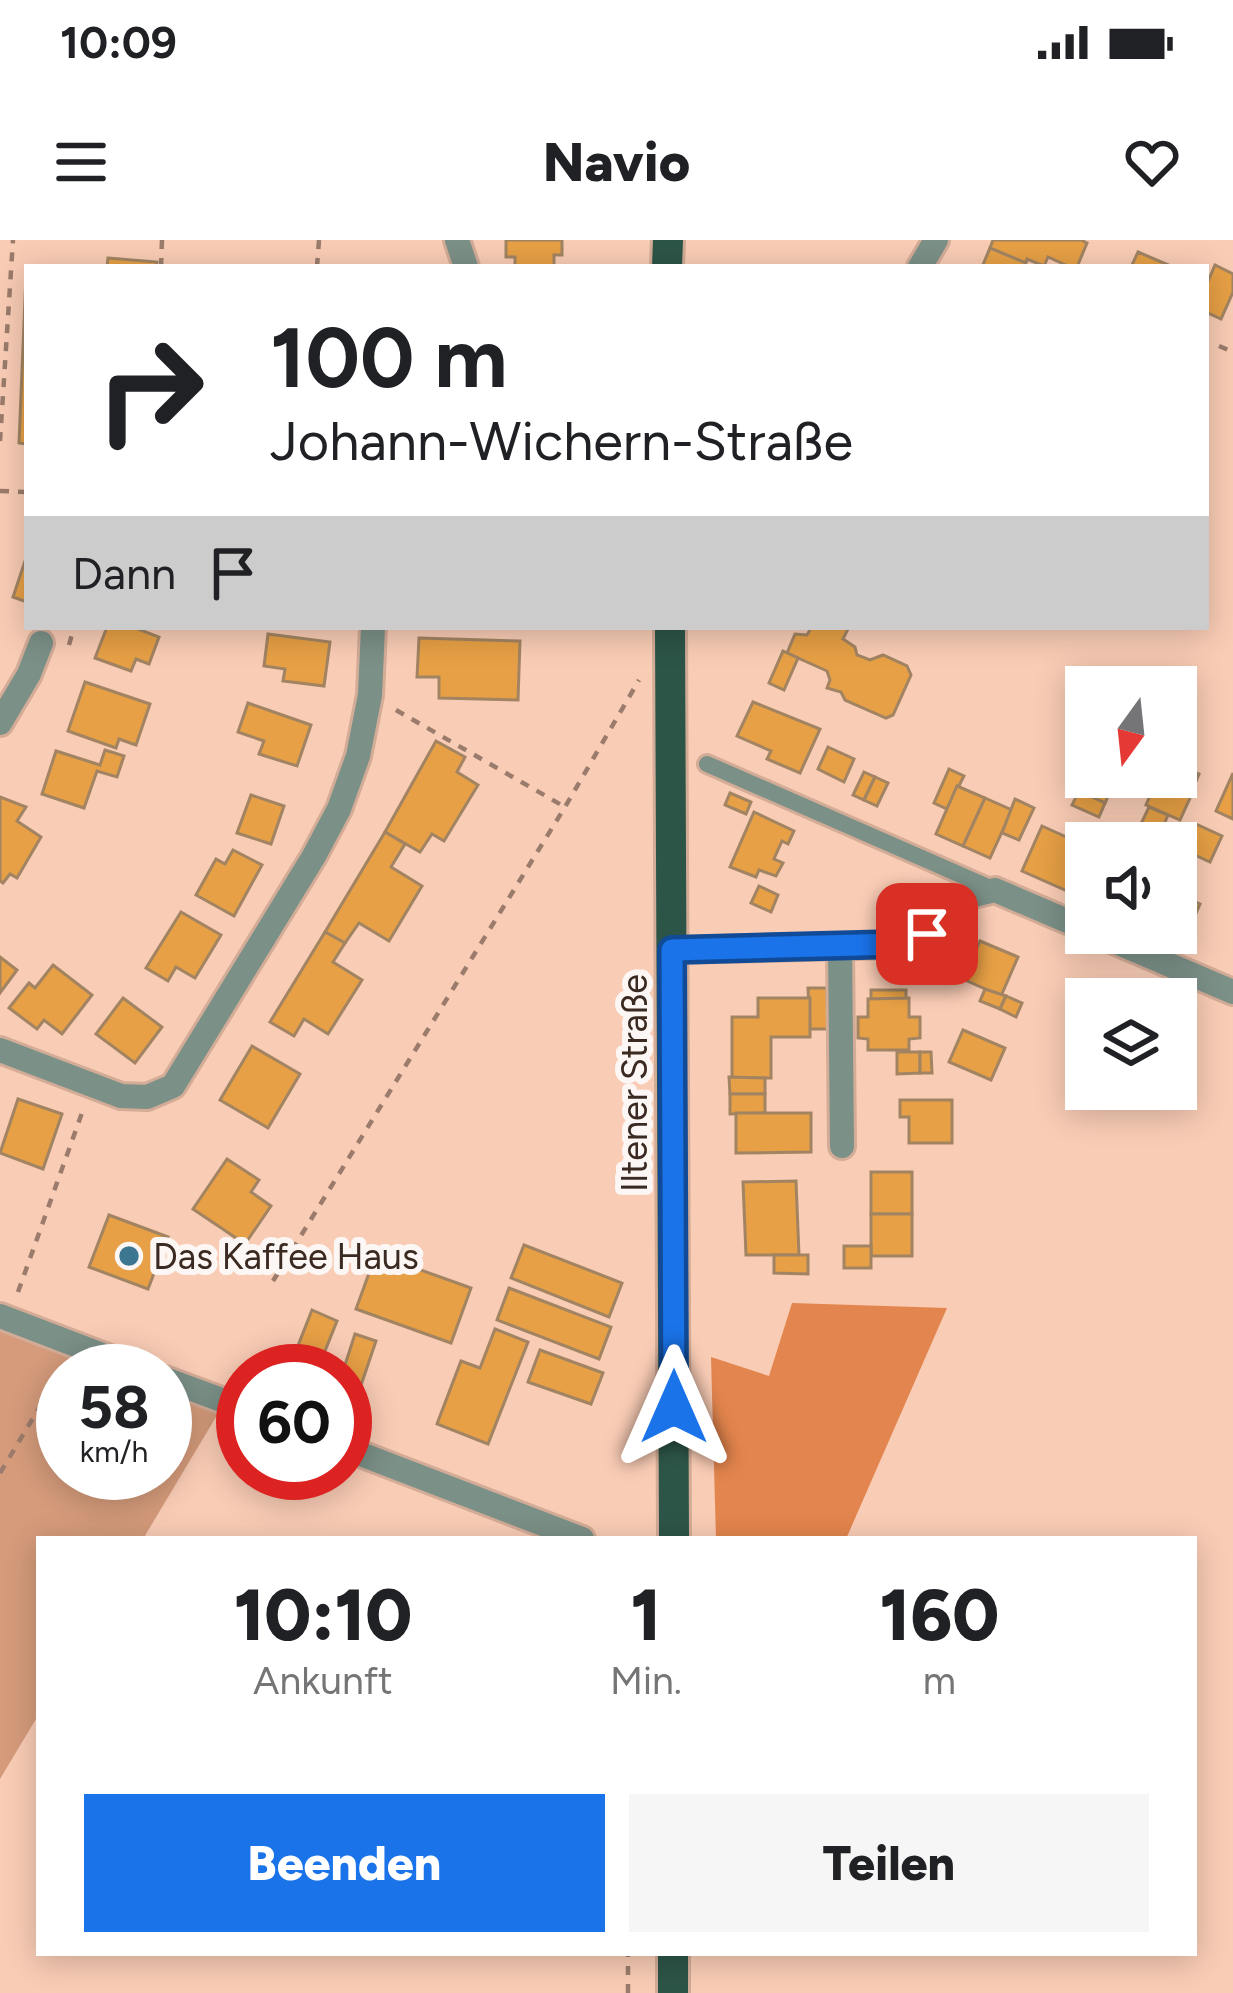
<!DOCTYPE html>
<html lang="de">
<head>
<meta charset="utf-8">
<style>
	:root { --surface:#fff; --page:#f6f6f6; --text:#202124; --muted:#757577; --accent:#1a73e8 }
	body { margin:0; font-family:Figtree,sans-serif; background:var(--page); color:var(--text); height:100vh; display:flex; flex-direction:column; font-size:45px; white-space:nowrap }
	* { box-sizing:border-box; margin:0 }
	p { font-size:39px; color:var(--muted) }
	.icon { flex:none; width:66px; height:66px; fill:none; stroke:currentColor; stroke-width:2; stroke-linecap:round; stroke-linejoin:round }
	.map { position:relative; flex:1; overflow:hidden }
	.sheet { position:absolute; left:36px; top:1296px; width:1161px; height:420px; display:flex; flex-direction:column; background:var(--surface); border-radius:0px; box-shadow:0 6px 30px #0003 }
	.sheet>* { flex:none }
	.guide { position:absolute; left:24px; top:24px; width:1185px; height:366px; border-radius:0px; box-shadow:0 6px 30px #0003; background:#fff; color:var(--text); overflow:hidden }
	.needle { width:78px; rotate:195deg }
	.controls { position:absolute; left:1065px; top:426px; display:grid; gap:24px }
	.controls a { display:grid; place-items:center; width:132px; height:132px; border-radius:0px; background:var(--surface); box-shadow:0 6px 30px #0003; font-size:60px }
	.speed { position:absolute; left:36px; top:1104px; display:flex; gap:24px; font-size:60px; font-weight:700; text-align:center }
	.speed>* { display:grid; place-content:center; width:156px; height:156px; border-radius:50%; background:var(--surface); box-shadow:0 6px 30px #0003; line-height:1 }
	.speed small { font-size:30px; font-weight:400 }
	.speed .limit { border:18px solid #d22; background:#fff; color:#111 }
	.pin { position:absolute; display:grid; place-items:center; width:102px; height:102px; color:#fff; margin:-51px; border-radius:24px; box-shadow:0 6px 18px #0006 }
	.me { position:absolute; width:132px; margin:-66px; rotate:0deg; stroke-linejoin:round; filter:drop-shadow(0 0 9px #0008) }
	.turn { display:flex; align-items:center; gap:42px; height:252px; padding:0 48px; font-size:54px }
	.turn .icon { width:156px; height:156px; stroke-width:2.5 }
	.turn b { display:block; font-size:84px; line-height:102px }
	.then { display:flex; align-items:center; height:114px; padding:0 48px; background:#0003; gap:24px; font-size:45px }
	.eta { display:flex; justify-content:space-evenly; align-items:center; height:204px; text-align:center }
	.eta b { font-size:72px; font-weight:800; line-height:84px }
	.action { display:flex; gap:24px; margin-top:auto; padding:24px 48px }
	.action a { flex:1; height:138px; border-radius:0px; background:var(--accent); color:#fff; font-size:48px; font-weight:800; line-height:138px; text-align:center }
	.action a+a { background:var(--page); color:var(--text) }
	.status { display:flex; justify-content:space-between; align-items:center; height:84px; padding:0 60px; background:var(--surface); direction:ltr }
	.status svg { height:33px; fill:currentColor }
	header { display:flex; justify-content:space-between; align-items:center; height:156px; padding:0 48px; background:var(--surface); font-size:54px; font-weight:800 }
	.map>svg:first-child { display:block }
	.green { fill:#d59b7b }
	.forest { fill:#e3854e }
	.building { fill:#e7a045; stroke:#a28462; stroke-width:3 }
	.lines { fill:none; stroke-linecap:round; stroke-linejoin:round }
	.lane-casing { stroke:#d3ac97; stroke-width:22 }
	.street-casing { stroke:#d3ac97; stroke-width:30 }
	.primary-casing { stroke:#d3ac97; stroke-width:36 }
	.path { stroke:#9b7c6c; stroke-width:4.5; stroke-dasharray:9 9; stroke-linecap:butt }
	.lane { stroke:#7b9087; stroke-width:16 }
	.street { stroke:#7b9087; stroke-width:24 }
	.primary { stroke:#2d5547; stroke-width:30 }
	.route-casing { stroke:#114b97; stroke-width:30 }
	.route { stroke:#1a73e8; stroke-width:21 }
	.poi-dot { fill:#3d7690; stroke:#fcf7f5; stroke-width:4.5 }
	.labels { text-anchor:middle; stroke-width:12; stroke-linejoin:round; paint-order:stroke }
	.street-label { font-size:36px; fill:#3b2a21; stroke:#fcf7f5 }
	.poi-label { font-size:36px; fill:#3b2a21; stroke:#fcf7f5; text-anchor:start }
</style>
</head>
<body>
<div class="status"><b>10:09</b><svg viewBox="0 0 49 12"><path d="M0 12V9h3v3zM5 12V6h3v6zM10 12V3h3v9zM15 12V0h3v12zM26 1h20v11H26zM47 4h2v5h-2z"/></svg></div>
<header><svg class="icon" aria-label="menu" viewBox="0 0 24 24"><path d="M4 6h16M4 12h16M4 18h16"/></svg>Navio<svg class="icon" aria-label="heart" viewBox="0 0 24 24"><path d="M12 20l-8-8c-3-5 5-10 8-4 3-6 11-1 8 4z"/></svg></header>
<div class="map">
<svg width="1233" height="1753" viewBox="0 0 1233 1753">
	<rect width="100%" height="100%" fill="#f9ccb5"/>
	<path class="green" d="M0,1090L109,1131H63V1233H165V1152L219,1172L143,1299H39V1474L0,1539Z"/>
	<path class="forest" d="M792,1063L947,1068L846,1299H716L711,1117L769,1136Z"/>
	<g class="building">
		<path d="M506,0H562V15H554V27H515V17H506Z"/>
		<path d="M993,0H1081L1087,3L1077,27H1070L1048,17L1044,26L1027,19L1025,24L990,8Z"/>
		<path d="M990,8L1026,23L1024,27H982Z"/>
		<path d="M1138,12L1173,27H1131Z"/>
		<path d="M108,18L157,22L156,27H107Z"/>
		<path d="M1215,25L1233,34V52L1221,79L1206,72V46Z"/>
		<path d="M26,35H27V204L19,203Z"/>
		<path d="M27,315V362L13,357Z"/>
		<path d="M107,387H133L159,397L149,424L136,419L131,431L95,418Z"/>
		<path d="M815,387H849L843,399L855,407L857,415L870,420L883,415L907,426L911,435L893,475L886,478L845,460L841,452L827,448L830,440L827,431L787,413L795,394L807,395L811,388Z"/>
		<path d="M268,394L330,402L324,446L283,441L285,429L264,426Z"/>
		<path d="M419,398L520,401L518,460L439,458V437H417Z"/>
		<path d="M783,411L798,418L784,450L769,443Z"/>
		<path d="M85,442L150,464L136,505L119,499L116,508L68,491Z"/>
		<path d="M753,462L820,489L800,533L767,519L771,511L737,496Z"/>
		<path d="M248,463L311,485L297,526L259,514L264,501L238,492Z"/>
		<path d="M1083,494L1086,495V528L1071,521Z"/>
		<path d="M436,501L465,517L457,532L478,545L444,601L432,594L420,612L385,592Z"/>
		<path d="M828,507L854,519L844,542L818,529Z"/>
		<path d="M105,510L124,516L117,537L97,531L84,568L42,554L56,511L100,525Z"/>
		<path d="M1176,524L1199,534L1194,546L1173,537H1176Z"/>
		<path d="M949,529L964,536L947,569L934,563Z"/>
		<path d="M864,532L875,537L864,560L853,555Z"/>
		<path d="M1233,533V579L1216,571Z"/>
		<path d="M1086,536L1112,548L1105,563L1079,551Z"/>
		<path d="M875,537L888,543L877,566L864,560Z"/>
		<path d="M1158,537H1173L1195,547L1180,580L1146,565Z"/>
		<path d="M957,546L985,558L963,606L936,594Z"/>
		<path d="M1079,551L1105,563L1099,577L1072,565Z"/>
		<path d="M730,553L751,562L746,574L725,565Z"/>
		<path d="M251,555L284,566L271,604L237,593Z"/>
		<path d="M0,557L26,567L17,581L41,597L17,638L10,634L3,643L0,641Z"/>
		<path d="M985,558L1012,570L990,618L963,606Z"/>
		<path d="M1015,559L1034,568L1019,600L1002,593Z"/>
		<path d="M1149,567L1168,575L1158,598L1138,590Z"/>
		<path d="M754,572L794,591L788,604L782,601L774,619L783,623L776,636L759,630L756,637L730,627Z"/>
		<path d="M1196,584L1222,596L1210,622L1184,610Z"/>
		<path d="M1042,586L1086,606V627L1074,654L1022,631Z"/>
		<path d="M385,592L405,604L391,627L422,646L389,701L359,683L345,703L325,692Z"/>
		<path d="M233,610L262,625L234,676L196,655L216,619L225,624Z"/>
		<path d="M759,646L778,655L771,672L751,663Z"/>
		<path d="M1176,653L1200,664L1183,703L1161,693H1176Z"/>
		<path d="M181,672L221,695L195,738L176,727L168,741L146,728Z"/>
		<path d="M325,692L345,703L333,722L362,740L328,794L304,779L294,796L270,782Z"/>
		<path d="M980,701L1018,717L1001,756L963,739Z"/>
		<path d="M0,717L17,730L0,753Z"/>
		<path d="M53,725L92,755L62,794L44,780L37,789L9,768L29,743L35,748Z"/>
		<path d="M808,748H827L828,789H810Z"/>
		<path d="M985,749L1006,756L1000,769L980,761Z"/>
		<rect x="871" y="750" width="35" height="9"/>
		<path d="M1006,756L1022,763L1016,777L1000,769Z"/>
		<path d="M123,758L162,787L135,823L96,794Z"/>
		<path d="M758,758H810V797H771V838H732V777H758Z"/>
		<path d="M909,758V777H920V798L909,799V810H868V799L858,798V777H868V759Z"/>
		<path d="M963,790L1005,808L991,840L949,822Z"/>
		<path d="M252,806L300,834L268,888L220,860Z"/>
		<path d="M897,812H920V833L897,834Z"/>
		<path d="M920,812H931L932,833H920Z"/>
		<path d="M729,837L765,838V854H730Z"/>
		<path d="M730,854H765V873L730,874Z"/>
		<path d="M18,859L62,874L43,929L0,913Z"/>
		<path d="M900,860H952V903H909V877H900Z"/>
		<path d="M736,873H811V912L736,913Z"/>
		<path d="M227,919L259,940L251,952L271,966L245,1004L193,969Z"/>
		<rect x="871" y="932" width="41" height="42"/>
		<path d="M796,941L799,1015H746L743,942Z"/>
		<rect x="871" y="974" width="41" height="42"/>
		<path d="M109,975L168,997L148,1049L89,1027Z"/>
		<path d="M524,1005L622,1043L609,1077L511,1038Z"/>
		<rect x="844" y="1006" width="27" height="22"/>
		<path d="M376,1014L471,1048L451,1103L356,1069Z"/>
		<path d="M774,1015H808V1034L774,1033Z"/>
		<path d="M509,1048L611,1087L599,1119L497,1080Z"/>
		<path d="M312,1070L337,1081L317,1131H288Z"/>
		<path d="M495,1089L528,1102L488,1204L437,1184L461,1121L480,1128Z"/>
		<path d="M355,1094L376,1101L357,1157L345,1152V1131H343Z"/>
		<path d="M540,1110L603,1133L591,1164L528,1142Z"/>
	</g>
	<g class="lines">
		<g class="lane-casing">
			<path id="lane" d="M707,524L995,650"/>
		</g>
		<g class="street-casing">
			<g id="street">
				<path d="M457,0L466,27"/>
				<path d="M920,27L936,0"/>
				<path d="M0,483L29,434L41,403"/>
				<path d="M1095,693L1233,752"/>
				<path d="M840,706L842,906"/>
				<path d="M672,710L898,705L927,694L965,657L995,650L1086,689"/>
				<path d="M0,810L121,856L147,857L173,846L314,616L339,569L358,516L370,455L373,387"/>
				<path d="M0,1076L144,1131"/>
				<path d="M165,1139L243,1168"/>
				<path d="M345,1208L582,1299"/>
			</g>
		</g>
		<g class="primary-casing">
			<g id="primary">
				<path d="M667,27L668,0"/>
				<path d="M670,387L674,1299"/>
				<path d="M673,1753V1713"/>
			</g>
		</g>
		<g class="path">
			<path d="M161,27L162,0"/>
			<path d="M317,27L319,0"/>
			<path d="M1219,106L1233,112"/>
			<path d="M0,201L13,0"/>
			<path d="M0,251L27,252"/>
			<path d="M69,405L74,387"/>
			<path d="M396,470L565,567"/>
			<path d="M273,1041L565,567L639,440"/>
			<path d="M18,1052L83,870"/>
			<path d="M0,1233L62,1130"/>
			<path d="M628,1753V1713"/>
		</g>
		<use href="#lane" class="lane"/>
		<use href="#street" class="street"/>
		<use href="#primary" class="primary"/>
	</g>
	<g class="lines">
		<g class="route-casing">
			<path id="route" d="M674,1167L672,710L898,704L927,694"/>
		</g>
		<use href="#route" class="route"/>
	</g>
	<circle class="poi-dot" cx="129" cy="1016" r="12"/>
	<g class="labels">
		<g class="street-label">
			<text transform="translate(634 843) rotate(-90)" y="13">Iltener Straße</text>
		</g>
		<g class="poi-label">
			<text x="153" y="1029">Das Kaffee Haus</text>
		</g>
	</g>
</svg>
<div class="controls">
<a><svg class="needle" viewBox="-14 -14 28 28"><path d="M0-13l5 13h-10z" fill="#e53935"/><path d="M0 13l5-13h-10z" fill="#757577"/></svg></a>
<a><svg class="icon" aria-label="sound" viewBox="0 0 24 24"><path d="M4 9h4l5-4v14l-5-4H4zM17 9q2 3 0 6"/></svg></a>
<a><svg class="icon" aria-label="layers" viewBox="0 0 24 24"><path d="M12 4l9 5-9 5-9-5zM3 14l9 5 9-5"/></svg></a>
</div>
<div class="speed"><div>58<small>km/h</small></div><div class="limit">60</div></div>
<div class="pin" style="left:927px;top:694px;background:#d93025"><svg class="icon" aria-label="arrive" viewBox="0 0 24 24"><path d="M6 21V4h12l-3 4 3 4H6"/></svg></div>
<svg class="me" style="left:674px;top:1167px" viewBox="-20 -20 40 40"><path d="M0-17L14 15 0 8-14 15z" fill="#1a73e8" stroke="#fff" stroke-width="4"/></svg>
<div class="guide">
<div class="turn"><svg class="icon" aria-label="right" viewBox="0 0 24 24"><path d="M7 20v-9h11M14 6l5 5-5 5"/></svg><div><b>100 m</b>Johann-Wichern-Straße</div></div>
<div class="then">Dann<svg class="icon" aria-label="arrive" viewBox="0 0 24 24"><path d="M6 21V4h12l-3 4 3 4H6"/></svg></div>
</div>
<section class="sheet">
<div class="eta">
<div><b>10:10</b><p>Ankunft</p></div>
<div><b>1</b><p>Min.</p></div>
<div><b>160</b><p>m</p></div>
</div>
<div class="action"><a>Beenden</a><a>Teilen</a></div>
</section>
</div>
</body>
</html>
